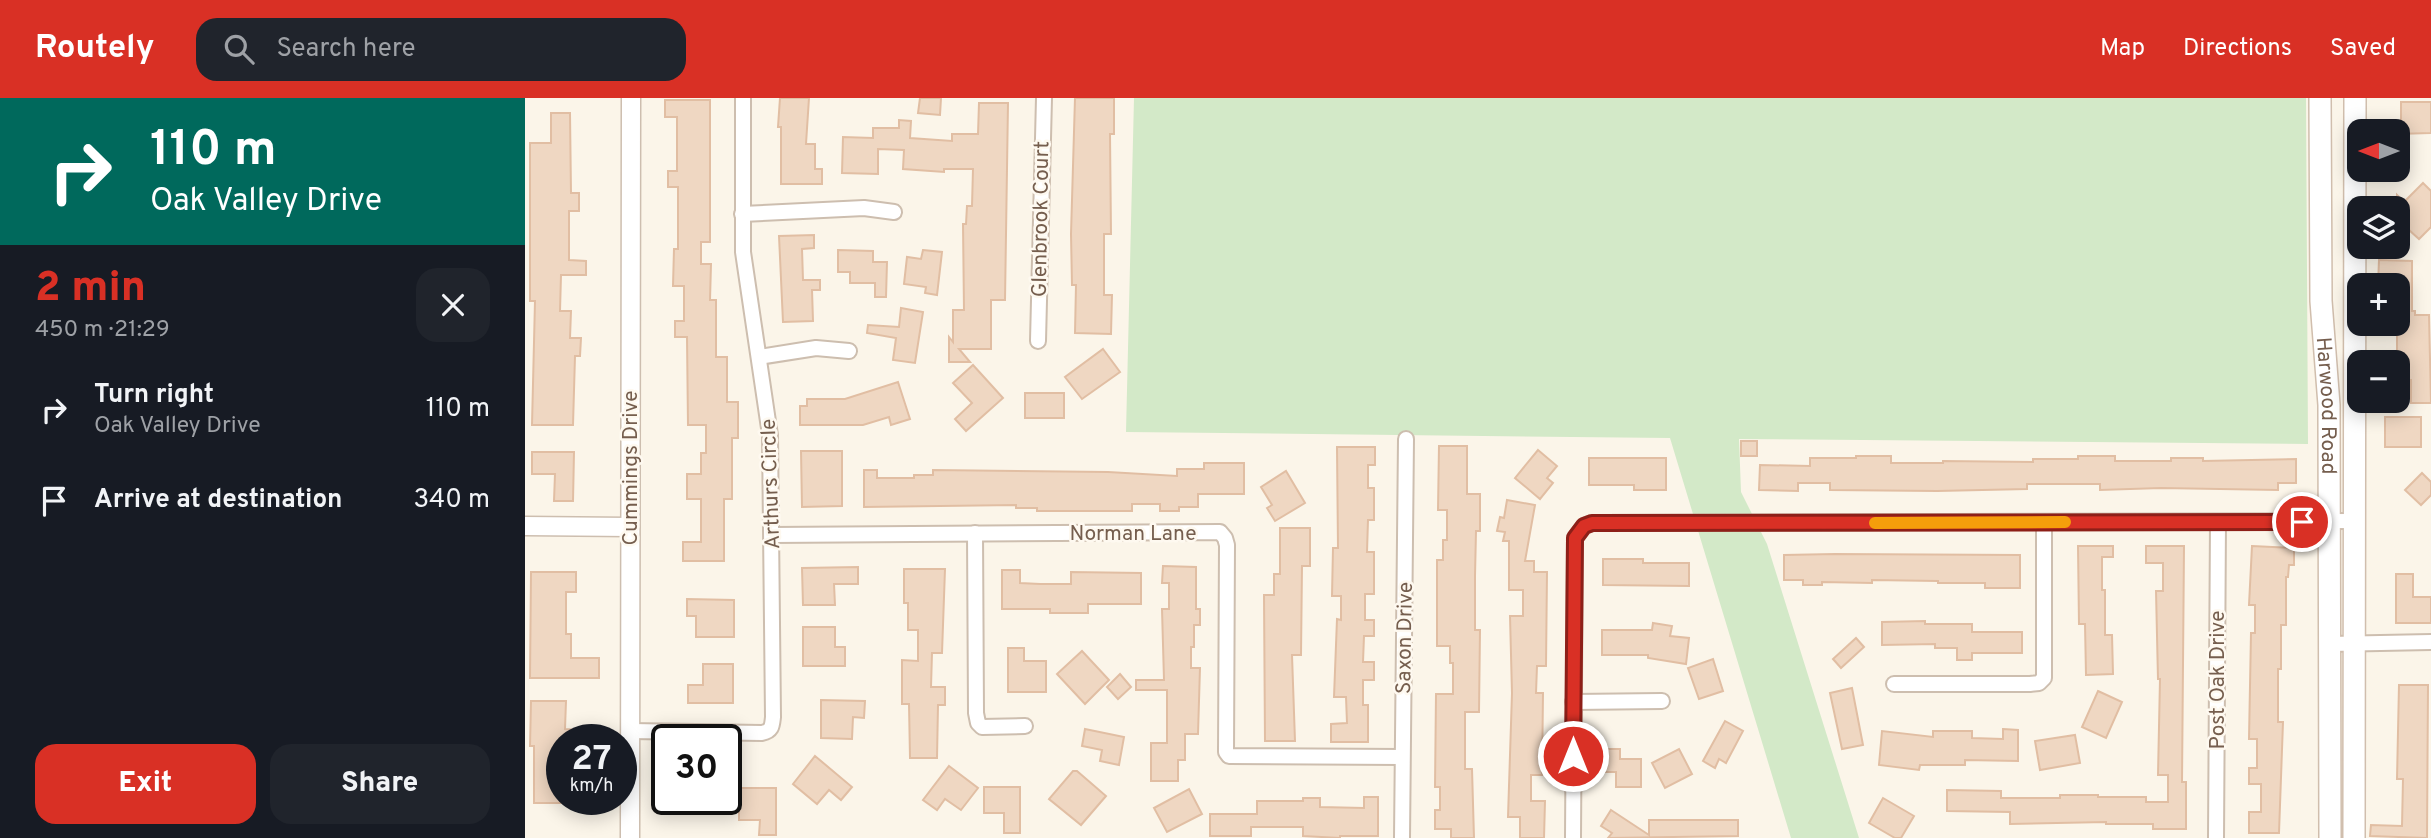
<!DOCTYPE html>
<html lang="en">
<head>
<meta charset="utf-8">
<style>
	:root { --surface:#171b24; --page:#20242c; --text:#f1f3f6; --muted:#9ea1a6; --accent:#d93025 }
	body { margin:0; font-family:Overpass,sans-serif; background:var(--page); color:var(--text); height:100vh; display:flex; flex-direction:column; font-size:26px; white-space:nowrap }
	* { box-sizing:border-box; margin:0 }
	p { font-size:23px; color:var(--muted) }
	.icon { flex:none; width:38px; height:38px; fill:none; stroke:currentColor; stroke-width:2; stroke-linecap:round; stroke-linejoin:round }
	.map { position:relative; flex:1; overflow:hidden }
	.details { display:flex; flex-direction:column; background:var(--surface); width:525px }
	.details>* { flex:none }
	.banner { background:#00695c; color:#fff; overflow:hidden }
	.needle { width:46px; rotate:270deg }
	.tools { position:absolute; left:1822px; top:21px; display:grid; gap:14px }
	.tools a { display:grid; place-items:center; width:63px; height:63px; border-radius:14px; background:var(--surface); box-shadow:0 4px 18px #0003; font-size:35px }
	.speed { position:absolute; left:21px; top:626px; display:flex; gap:14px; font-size:35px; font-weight:700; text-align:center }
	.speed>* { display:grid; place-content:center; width:91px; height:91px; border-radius:50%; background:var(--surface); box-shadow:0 4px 18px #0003; line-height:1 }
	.speed small { font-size:18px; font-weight:400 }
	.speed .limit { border:4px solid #111; border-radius:10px; background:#fff; color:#111 }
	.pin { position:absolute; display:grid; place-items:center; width:60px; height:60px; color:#fff; margin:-30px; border:4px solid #fff; border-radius:50%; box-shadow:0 2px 7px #0007 }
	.me { position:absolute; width:77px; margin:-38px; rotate:0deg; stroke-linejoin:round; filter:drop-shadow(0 0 5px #0008) }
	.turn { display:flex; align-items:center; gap:24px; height:147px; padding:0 35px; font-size:32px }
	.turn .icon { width:91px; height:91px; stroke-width:2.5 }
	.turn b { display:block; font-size:49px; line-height:60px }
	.round { display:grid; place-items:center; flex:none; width:74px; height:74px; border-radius:21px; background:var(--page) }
	.headline { display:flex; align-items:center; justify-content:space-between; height:119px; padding:0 35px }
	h1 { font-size:42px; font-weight:800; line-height:52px; color:var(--accent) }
	.button { display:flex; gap:14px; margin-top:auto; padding:14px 35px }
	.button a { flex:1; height:80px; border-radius:21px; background:var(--accent); color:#fff; font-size:28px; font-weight:800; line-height:80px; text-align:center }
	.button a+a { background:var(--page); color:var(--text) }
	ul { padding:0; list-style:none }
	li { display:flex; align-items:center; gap:21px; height:91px; padding:0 35px }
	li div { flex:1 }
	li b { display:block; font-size:26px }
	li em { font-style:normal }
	header { display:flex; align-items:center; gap:42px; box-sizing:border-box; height:98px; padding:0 35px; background:var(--accent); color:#fff }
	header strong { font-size:33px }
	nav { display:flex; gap:38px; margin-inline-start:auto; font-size:24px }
	.search { width:490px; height:63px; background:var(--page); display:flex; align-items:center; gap:18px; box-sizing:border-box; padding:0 24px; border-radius:21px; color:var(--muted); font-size:26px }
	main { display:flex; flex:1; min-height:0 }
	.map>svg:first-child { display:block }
	.green { fill:#d3e9c8 }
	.building { fill:#efd7c2; stroke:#e1bea3; stroke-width:2 }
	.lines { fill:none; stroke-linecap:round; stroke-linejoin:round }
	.minor-casing { stroke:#cdbeaf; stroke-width:18 }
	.tertiary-casing { stroke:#cdbeaf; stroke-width:21 }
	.secondary-casing { stroke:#d0bead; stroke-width:24 }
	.minor { stroke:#fff; stroke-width:14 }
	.tertiary { stroke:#fff; stroke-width:18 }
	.secondary { stroke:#fff; stroke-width:21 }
	.route-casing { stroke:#8d1f18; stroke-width:18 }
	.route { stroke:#d93025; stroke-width:12 }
	.slow { stroke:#f59e0b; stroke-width:12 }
	.labels { text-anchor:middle; stroke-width:5; stroke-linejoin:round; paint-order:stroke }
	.street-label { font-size:21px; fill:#755e4e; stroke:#fef9f0 }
</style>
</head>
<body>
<header>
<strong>Routely</strong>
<div class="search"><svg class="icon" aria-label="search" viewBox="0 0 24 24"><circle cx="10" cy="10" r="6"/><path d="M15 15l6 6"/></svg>Search here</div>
<nav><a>Map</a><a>Directions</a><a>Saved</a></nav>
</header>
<main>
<section class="details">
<div class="banner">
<div class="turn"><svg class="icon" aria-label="right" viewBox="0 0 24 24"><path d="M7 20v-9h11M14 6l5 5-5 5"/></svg><div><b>110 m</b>Oak Valley Drive</div></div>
</div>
<div class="headline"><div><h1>2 min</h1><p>450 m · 21:29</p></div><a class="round"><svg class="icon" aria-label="close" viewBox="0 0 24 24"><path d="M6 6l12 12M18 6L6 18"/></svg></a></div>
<ul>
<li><svg class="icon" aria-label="right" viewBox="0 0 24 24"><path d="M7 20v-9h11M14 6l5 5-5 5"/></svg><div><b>Turn right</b><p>Oak Valley Drive</p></div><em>110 m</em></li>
<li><svg class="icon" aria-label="arrive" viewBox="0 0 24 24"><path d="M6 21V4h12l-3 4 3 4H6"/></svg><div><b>Arrive at destination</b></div><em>340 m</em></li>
</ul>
<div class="button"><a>Exit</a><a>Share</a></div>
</section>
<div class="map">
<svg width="1906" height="740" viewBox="0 0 1906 740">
	<rect width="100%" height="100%" fill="#fbf5e9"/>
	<path class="green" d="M609,0H1781L1783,346L1214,341L1216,394L1242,446L1334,740H1266L1145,340L601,334Z"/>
	<g class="building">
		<path d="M255,0H284L281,46H290V71H297V86H256V29H253Z"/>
		<path d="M395,0H416L415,17L393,15Z"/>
		<path d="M550,0H589V36H585L586,136H579V197H587L586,236L550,235L551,187H547L546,136Z"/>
		<path d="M140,2H185V144H176V166H186L185,202H191V259H202V304H213V340H207V401H199V463H158V444H176V401H162V376H176V355H181V327H163L162,239H150V223H159V188H148L149,151H153V89H143V73H152V19H140Z"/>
		<path d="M1876,4H1906V35L1872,36V24H1876Z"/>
		<path d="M454,5H483L480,202H466V251H434L445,264H424V239L428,244V212H439L438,126H441L442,108H447L448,71H419V74L378,71L379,52L353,51V76L317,75L318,39L348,40V30H374V22L386,23L385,40L427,43V36H453Z"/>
		<path d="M26,15H45L46,95H54V113H44V162L61,163V177H36L35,213H46L45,240H56L55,258H50L48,327H7L10,203H5V45H26Z"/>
		<path d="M1898,85L1906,93V129L1894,141L1872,121V97L1879,104Z"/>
		<path d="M289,137V150L277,151L278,182H295V192H287L288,223L258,224L254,138Z"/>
		<path d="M313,152L348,153V164H362L361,199H350V185H325V174H313Z"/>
		<path d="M398,152L417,154L412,197L400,195L401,189L379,186L382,159L396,161Z"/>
		<path d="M1854,162L1887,163V213H1890V217H1904L1906,305H1886V282H1872V187H1853Z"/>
		<path d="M376,210L398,214L390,265L368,262L371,240L342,235L343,227L374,229Z"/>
		<path d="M578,251L595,274L557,301L540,279Z"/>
		<path d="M448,267L478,300L441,333L430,321L447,305L428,285Z"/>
		<path d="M373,284L385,321L366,327L364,319L338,327H275V308H282V301H320Z"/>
		<rect x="500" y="295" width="39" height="25"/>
		<rect x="1860" y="319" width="36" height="30"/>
		<rect x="1216" y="343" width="16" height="15"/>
		<path d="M914,348H942V396H955V433H951L950,478V532H955L954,614H940V671H947L949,740H926V731H910V712H915V689H910L911,596H928V565H925V548H912V462H918V442H922V412H913Z"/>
		<path d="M812,349H850V367H843V390H849V422H843L842,454H849V496H840V522H849V538H839L838,564H849V582H838V607H843V644H806V626L822,625L821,599H809L812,521L816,522V498H807L808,450H813Z"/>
		<path d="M1013,352L1032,368L1022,380L1028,385L1015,401L990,380Z"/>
		<path d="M276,353H317V408L277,409Z"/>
		<path d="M7,354H49L48,403H29L30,376H7Z"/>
		<path d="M1331,358H1366V365H1418V363L1508,364V361H1553V358H1590V363H1646V360H1678V363L1771,361V385H1753V392L1636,390L1575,392V386H1502V391L1412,393L1305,392V385H1273V393L1234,392L1235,367L1285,368V360H1331Z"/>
		<path d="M1064,360H1141V392H1109V387H1064Z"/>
		<path d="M679,365H719V396H673V409H654V413H635V406H607V413H512V410H491V407L339,409V372H352V380H389V377H408V372L583,374L652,378V371H679Z"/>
		<path d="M761,373L780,405L750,423L742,410L747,407L736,389Z"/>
		<path d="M1897,375L1906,384V397L1896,407L1880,392Z"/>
		<path d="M982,402L1010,407L1000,463H1009V474H1022L1021,568H1012L1011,595H1018L1017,677H1006V703H1020L1019,740H995V719H983L987,595L985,518H998V492H984V443H978L980,434L972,433L975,419L979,420Z"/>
		<path d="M755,430H785V468H777L776,557H767L770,643H740L739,497H749V476H755Z"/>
		<path d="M1553,448H1588V459H1577V492H1580V537H1587L1588,576L1561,577L1560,526H1554Z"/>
		<path d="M1621,448H1659L1657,684H1661V731H1628V726H1581V724L1485,726V714L1422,713V692L1476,693V700H1535V697H1573V699H1621V704H1643V677H1633L1635,581H1633L1631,493H1638V465H1621Z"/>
		<path d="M1727,448L1769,450V467H1764L1763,479H1761V527H1756V571H1753V624H1758L1754,735H1724V714H1736V686H1724V670H1732V641H1724L1726,535H1730V507H1724Z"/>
		<path d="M1310,456L1495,457V490H1460V485H1413V483L1347,482V485L1297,484V487H1278V482H1259V457Z"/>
		<path d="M1078,461H1118V465H1164V488L1078,487Z"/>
		<path d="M638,468L671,469V511H675V527H669V549H666V570H675L673,636H660V662H653V683H626V645H642V592H611V582H639L637,511H644V485H637Z"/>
		<path d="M333,469V486H309L310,507H278L277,470Z"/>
		<path d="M379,471H420L417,555H407L406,589H420V607H413L412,660H385L384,606H377V562L393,563V532H383V505H379Z"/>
		<path d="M477,472H495V485L515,486H546V474L616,475V506H563V515H525V511H477Z"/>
		<path d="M6,474H51V494H41V536H46V560H74V580H5Z"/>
		<path d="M1871,476H1888V499H1906V525H1871Z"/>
		<path d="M162,501L209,502V539H171V518H162Z"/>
		<path d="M1400,523V526H1447V534H1497V555H1447V562H1432V550H1410V546L1357,547V524Z"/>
		<path d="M1128,525L1147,528L1145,538L1164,540L1161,566L1123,560V557H1077V532H1127Z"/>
		<path d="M278,529H310V549H320V568H278Z"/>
		<path d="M1331,540L1339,549L1316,570L1308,561Z"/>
		<path d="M483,550H499V563H521V594H483Z"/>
		<path d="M557,553L584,582L560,606L532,576Z"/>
		<path d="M1188,561L1198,593L1174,601L1163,570Z"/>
		<path d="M178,566H208V605H163V587H178Z"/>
		<path d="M595,576L606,589L593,601L582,589Z"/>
		<path d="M1874,587H1903L1902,740L1845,738L1846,727L1877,728L1878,681H1872Z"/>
		<path d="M1327,590L1338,647L1317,651L1305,595Z"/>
		<path d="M1573,593L1597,604L1581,640L1557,629Z"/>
		<path d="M296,602L340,603L339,620L328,619L327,641L296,640Z"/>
		<path d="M6,603H41L40,631L53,632V642H37V705H9V648H5Z"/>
		<path d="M1200,623L1218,633L1201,665L1194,661L1190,670L1178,663Z"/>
		<path d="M560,631L599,639L594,667L575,663L577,652L557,648Z"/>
		<path d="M1478,631L1493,632V663L1440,662V667H1395L1394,672L1354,667L1357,633L1408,639V633H1447V640L1478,641Z"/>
		<path d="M1550,637L1555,665L1515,672L1510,643Z"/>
		<path d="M1078,651H1095V661H1116V689H1091V674H1078Z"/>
		<path d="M1154,651L1167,676L1140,690L1127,665Z"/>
		<path d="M290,658L327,689L316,702L304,692L292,706L268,686Z"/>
		<path d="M424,668L453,690L436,712L420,701L412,712L398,702Z"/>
		<path d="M548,673H552L581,698L556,727L524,701Z"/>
		<path d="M459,689H495V735H479V715H459Z"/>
		<path d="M214,690H251V737H234L235,722H214Z"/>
		<path d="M664,691L677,716L642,734L629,710Z"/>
		<path d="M839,699H853V738H815V740L778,738V729H726V738H685V716H732V703H778V700H795V709L839,710Z"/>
		<path d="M1358,700L1389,718L1376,740H1370L1344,725Z"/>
		<path d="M1086,712L1124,737V722H1213V738L1083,740L1087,735L1076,728Z"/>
	</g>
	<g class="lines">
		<g class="minor-casing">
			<g id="minor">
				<path d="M217,116L339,110L369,114"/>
				<path d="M513,243L519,0"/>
				<path d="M234,259L291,250L324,253"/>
				<path d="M450,435L451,615L453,625L457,629L500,628"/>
				<path d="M247,437L695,434L700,440L702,447L701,654L704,658L877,659"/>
				<path d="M1805,546L1906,544"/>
				<path d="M1369,586H1505L1514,585L1519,580V424"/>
				<path d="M1048,604L1137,603"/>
				<path d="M105,633L237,635C247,633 247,628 248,619L245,337L218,154V0"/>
				<path d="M877,740L881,341"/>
				<path d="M1048,740L1050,440L1059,428L1067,425L1829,423"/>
				<path d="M1691,740L1693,424"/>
			</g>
		</g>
		<g class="tertiary-casing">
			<g id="tertiary">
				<path d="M0,428L105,429"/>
				<path d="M105,740L106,0"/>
			</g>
		</g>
		<g class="secondary-casing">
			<g id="secondary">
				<path id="s1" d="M1795,0L1796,203L1804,307L1805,740"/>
				<path d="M1829,740L1830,0"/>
			</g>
		</g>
		<use href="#minor" class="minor"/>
		<use href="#tertiary" class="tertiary"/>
		<use href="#secondary" class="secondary"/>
	</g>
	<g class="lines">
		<g class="route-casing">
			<path id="route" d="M1048,658L1050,440L1059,428L1067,425L1777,424"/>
		</g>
		<use href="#route" class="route"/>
		<path class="slow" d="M1350,425L1540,424"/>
	</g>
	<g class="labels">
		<g class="street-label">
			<text transform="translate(515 121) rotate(-89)" y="7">Glenbrook Court</text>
			<text dy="7" stroke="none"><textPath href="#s1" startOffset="308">Harwood Road</textPath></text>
			<text transform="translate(105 370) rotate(-90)" y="7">Cummings Drive</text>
			<text transform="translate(245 386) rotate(-92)" y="7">Arthurs Circle</text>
			<text x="608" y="442">Norman Lane</text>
			<text transform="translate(879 540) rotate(-89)" y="7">Saxon Drive</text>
			<text transform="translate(1692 582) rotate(-90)" y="7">Post Oak Drive</text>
		</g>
	</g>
</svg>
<div class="tools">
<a><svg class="needle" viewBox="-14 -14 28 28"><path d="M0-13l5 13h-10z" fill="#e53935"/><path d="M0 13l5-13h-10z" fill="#9ea1a6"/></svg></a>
<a><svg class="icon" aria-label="layers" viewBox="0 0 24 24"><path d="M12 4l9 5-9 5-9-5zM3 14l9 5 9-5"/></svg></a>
<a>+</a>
<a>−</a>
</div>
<div class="speed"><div>27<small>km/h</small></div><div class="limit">30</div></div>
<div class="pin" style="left:1777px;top:424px;background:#d93025"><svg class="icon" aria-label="arrive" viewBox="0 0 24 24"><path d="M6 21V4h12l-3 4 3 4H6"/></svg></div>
<svg class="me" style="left:1048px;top:658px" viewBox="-20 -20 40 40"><circle r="17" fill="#d93025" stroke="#fff" stroke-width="3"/><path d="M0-11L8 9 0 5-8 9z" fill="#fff"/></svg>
</div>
</main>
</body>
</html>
